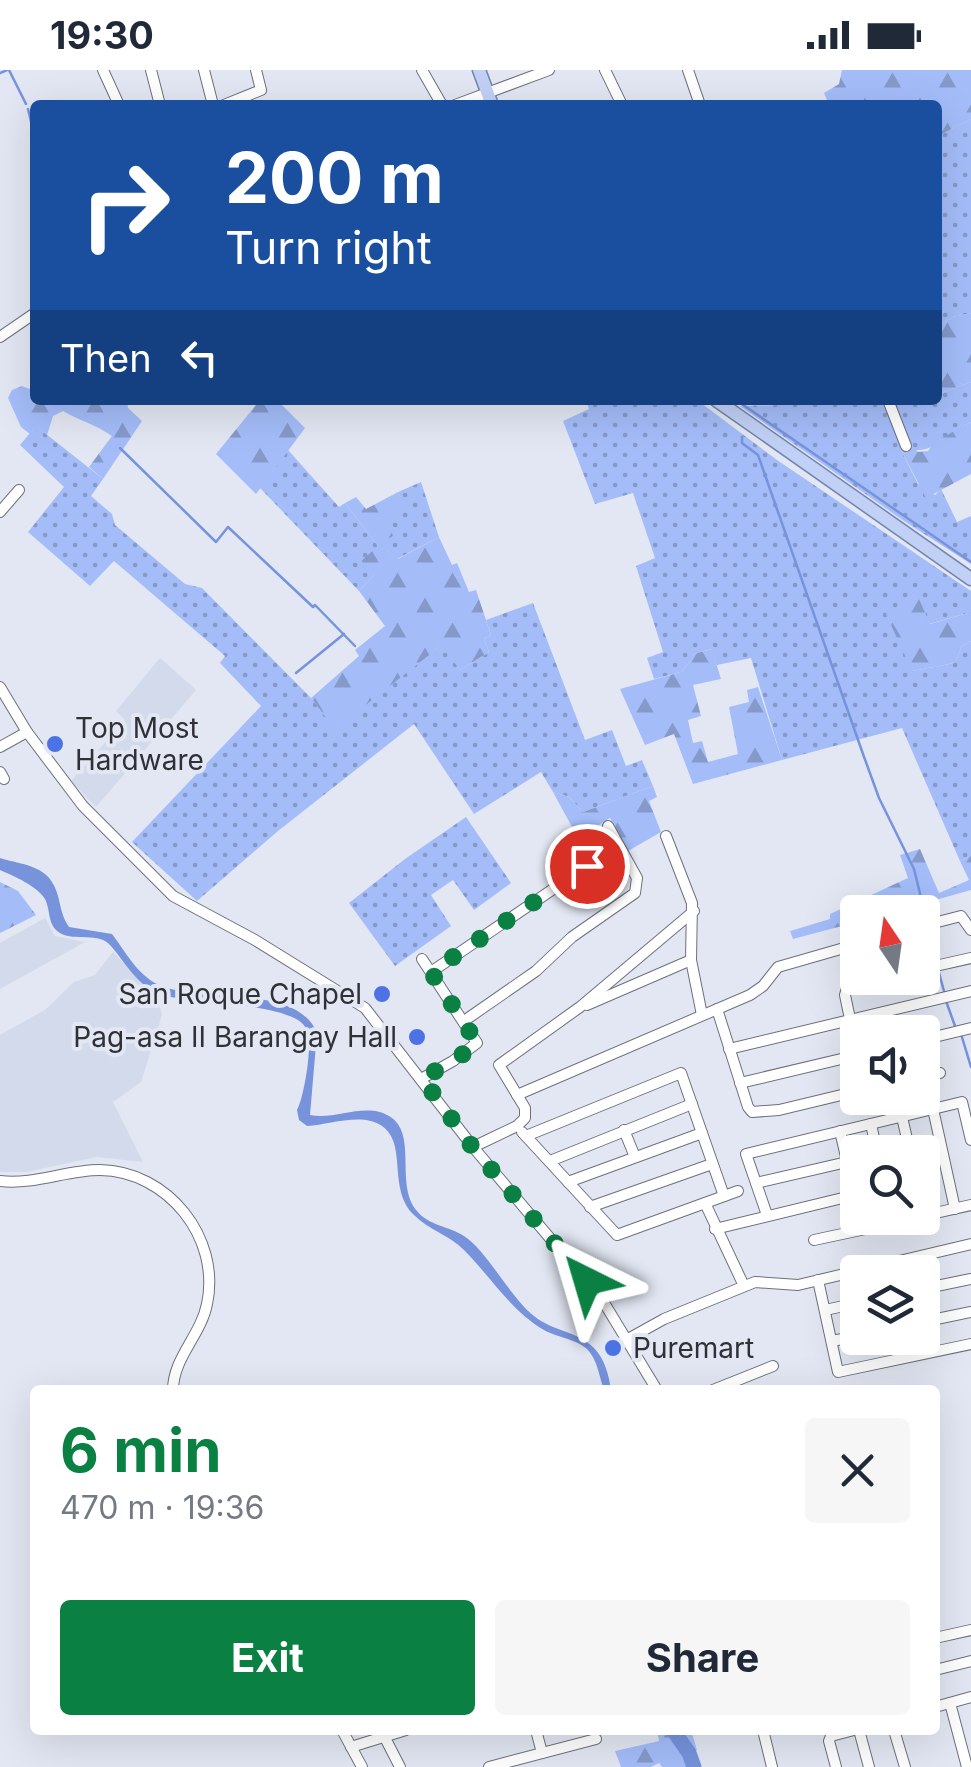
<!DOCTYPE html>
<html lang="en">
<head>
<meta charset="utf-8">
<style>
	:root { --surface:#fff; --page:#f6f6f7; --text:#1f2937; --muted:#747a83; --accent:#0b8043 }
	body { margin:0; font-family:Inter,sans-serif; background:var(--page); color:var(--text); height:100vh; display:flex; flex-direction:column; font-size:38px; white-space:nowrap }
	* { box-sizing:border-box; margin:0 }
	p { font-size:32px; color:var(--muted) }
	.icon { flex:none; width:55px; height:55px; fill:none; stroke:currentColor; stroke-width:2; stroke-linecap:round; stroke-linejoin:round }
	.map { position:relative; flex:1; overflow:hidden }
	.sheet { position:absolute; left:30px; top:1315px; width:910px; height:350px; display:flex; flex-direction:column; background:var(--surface); border-radius:10px; box-shadow:0 10px 40px #0002 }
	.sheet>* { flex:none }
	.guide { position:absolute; left:30px; top:30px; width:912px; height:305px; border-radius:10px; box-shadow:0 10px 40px #0002; background:#1a4fa0; color:#fff; overflow:hidden }
	.needle { width:65px; rotate:347deg }
	.tools { position:absolute; left:840px; top:825px; display:grid; gap:20px }
	.tools a { display:grid; place-items:center; width:100px; height:100px; border-radius:10px; background:var(--surface); box-shadow:0 10px 40px #0002; font-size:50px }
	.pin { position:absolute; display:grid; place-items:center; width:85px; height:85px; color:#fff; margin:-42px; border:5px solid #fff; border-radius:50%; box-shadow:0 2px 10px #0007 }
	.me { position:absolute; width:110px; margin:-55px; rotate:320deg; stroke-linejoin:round; filter:drop-shadow(0 0 8px #0008) }
	.turn { display:flex; align-items:center; gap:35px; height:210px; padding:0 30px; font-size:45px }
	.turn .icon { width:130px; height:130px; stroke-width:2.5 }
	.turn b { display:block; font-size:70px; line-height:85px }
	.then { display:flex; align-items:center; height:95px; padding:0 30px; background:#0003; gap:20px; font-size:38px }
	.round { display:grid; place-items:center; flex:none; width:105px; height:105px; border-radius:10px; background:var(--page) }
	.overview { display:flex; align-items:center; justify-content:space-between; height:170px; padding:0 30px }
	h1 { font-size:60px; font-weight:700; line-height:75px; color:var(--accent) }
	.action { display:flex; gap:20px; margin-top:auto; padding:20px 30px }
	.action a { flex:1; height:115px; border-radius:10px; background:var(--accent); color:#fff; font-size:40px; font-weight:700; line-height:115px; text-align:center }
	.action a+a { background:var(--page); color:var(--text) }
	.status { display:flex; justify-content:space-between; align-items:center; height:70px; padding:0 50px; background:var(--surface); direction:ltr }
	.status svg { height:28px; fill:currentColor }
	.map>svg:first-child { display:block }
	.built { fill:#d2daeb }
	.grass { fill:url(#grass-dots) }
	.forest { fill:url(#forest-firs) }
	.water { fill:#7693dc }
	.lines { fill:none; stroke-linecap:round; stroke-linejoin:round }
	.stream { stroke:#7693dc; stroke-width:2.5 }
	.river { stroke:#7693dc; stroke-width:15 }
	.minor-casing { stroke:#6c717b; stroke-width:12 }
	.major-casing { stroke:#7384ae; stroke-width:15 }
	.minor { stroke:#fff; stroke-width:10 }
	.major { stroke:#c1d0f5; stroke-width:12 }
	.route { stroke:#0b8043; stroke-width:18; stroke-dasharray:0 32.4 }
	.poi-dot { fill:#4c73e6; stroke:#e2e7f3; stroke-width:4 }
	.labels { text-anchor:middle; stroke-width:8; stroke-linejoin:round; paint-order:stroke }
	.poi-label { font-size:28px; fill:#2f3136; stroke:#e2e7f3; text-anchor:start }
</style>
</head>
<body>
<div class="status"><b>19:30</b><svg viewBox="0 0 49 12"><path d="M0 12V9h3v3zM5 12V6h3v6zM10 12V3h3v9zM15 12V0h3v12zM26 1h20v11H26zM47 4h2v5h-2z"/></svg></div>
<div class="map">
<svg width="971" height="1697" viewBox="0 0 971 1697">
	<defs>
		<pattern id="grass-dots" width="8" height="8" patternUnits="userSpaceOnUse" patternTransform="scale(2.5)"><rect width="8" height="8" fill="#a4bdf9"/><path d="M2 2h.1M6 6h.1" fill="none" stroke="#869aca" stroke-width="1.8" stroke-linecap="round"/></pattern>
		<pattern id="forest-firs" width="22" height="20" patternUnits="userSpaceOnUse" patternTransform="scale(2.5)"><rect width="22" height="20" fill="#a4bdf9"/><path d="M5 1l3.5 6h-7zM16 11l3.5 6h-7z" fill="#869aca"/></pattern>
	</defs>
	<rect width="100%" height="100%" fill="#e2e7f3"/>
	<g class="built">
		<path d="M160,588L196,620L96,737L71,711L125,650L116,641Z"/>
		<path d="M45,848L55,866L85,872L0,919V873Z"/>
		<path d="M113,882L151,921L159,933L162,945L141,1012L113,1032L143,1092L97,1087L26,1102H0V965L45,940L74,912L95,905Z"/>
	</g>
	<g class="grass">
		<path d="M971,49V243L953,247L938,256V66Z"/>
		<path d="M971,312V352C942,367 934,387 900,378L918,414L935,425L941,419L957,452L971,446V494L904,451L740,336C755,335 796,337 806,330H938V324Z"/>
		<path d="M586,330H697L777,390L971,521V542L929,554L912,601C920,599 951,595 954,592C958,588 959,582 961,577L971,571V786L960,791L902,658L782,690L751,588L717,595L711,579L697,583L681,602L654,609L647,588L663,582L636,496L655,488L633,423L595,434L563,351L589,339Z"/>
		<path d="M36,356L103,409L91,426L112,444L115,455L185,514L202,518L311,628L335,658L443,574L460,600L489,582L484,569L491,565L486,550L533,533L585,670L612,660L626,696L642,690L653,716L583,742L569,727L553,722L541,702L474,744L414,654L278,761L197,831L132,772L261,636L220,593L225,586L114,491L90,516L28,462L64,417L20,375Z"/>
		<path d="M288,380L339,437L345,433L378,476L374,505L359,521L260,418Z"/>
		<path d="M421,412L439,467L397,489L388,481L382,450L406,437L398,422Z"/>
		<path d="M466,747L511,813L474,840L453,810L431,825L451,856L395,896L349,833L405,789Z"/>
	</g>
	<g class="forest">
		<path d="M842,0H971V49L938,66V35H829L824,23L839,14Z"/>
		<path d="M971,243V312L938,324V256L953,247Z"/>
		<path d="M22,316L35,321V330H127L128,338L142,351L103,409L89,397L112,366C95,354 80,351 63,341L53,346L47,365L36,356L30,364L21,357L8,328L12,320Z"/>
		<path d="M260,330H277L305,358L256,424L216,384Z"/>
		<path d="M971,352V404L926,428L900,378L907,371L918,382L928,381L934,372Z"/>
		<path d="M398,422L407,437L383,450L393,465L388,472V481L398,489L439,467L452,495L457,493L469,522L476,520L491,565L484,569L489,582L460,600L442,575L335,659L311,628L359,586L355,580L385,556L359,521L374,505L361,491L378,476L345,433L356,427L366,439Z"/>
		<path d="M919,529L930,554L971,542V571L961,577C959,582 958,588 954,592C951,595 919,599 912,601L886,544Z"/>
		<path d="M712,579L721,609L693,615L701,646L688,650L693,673L702,671L708,692L738,684L729,637L749,632L747,620L758,617L782,690L693,714L674,664L645,675L620,619L681,602L697,583Z"/>
		<path d="M653,716L657,727L649,731L661,762L628,781L610,748L578,768L553,722L569,727L583,742Z"/>
		<path d="M920,779L939,823L969,810L960,791L971,786V820L893,842H858L857,852L793,869L790,861L830,849V844L908,808L900,785Z"/>
		<path d="M0,812L18,821L36,845L0,863Z"/>
		<path d="M657,1660H691L697,1680L688,1684L692,1697H662L659,1693L651,1697H621L615,1681L659,1671Z"/>
	</g>
	<path class="water" d="M0,788C26,796 50,795 58,826C61,838 62,847 69,857L112,864C126,882 137,905 159,915C203,934 297,913 317,963L310,1045C336,1051 367,1030 392,1048C417,1067 395,1115 417,1141C429,1156 449,1156 464,1166C487,1181 510,1227 534,1246C552,1261 577,1261 594,1278C605,1289 609,1306 611,1320H604C600,1309 598,1294 591,1284C583,1270 558,1268 544,1260C511,1241 490,1206 464,1180C449,1165 429,1160 414,1145C387,1119 408,1074 382,1056C362,1042 329,1055 307,1056L299,1050L297,1040C304,1028 314,970 306,958C290,931 191,935 159,924C138,916 124,891 111,876C99,861 75,872 60,863C47,855 51,841 45,829C37,816 14,806 0,800Z"/>
	<g class="lines">
		<g class="stream">
			<path d="M9,0L26,34"/>
			<path d="M0,3L7,0"/>
			<path d="M28,39L35,68"/>
			<path d="M736,330L971,492"/>
			<path d="M742,367V373L758,385L863,684L879,728L914,799L926,848"/>
			<path d="M120,378L216,472L228,457L313,537L315,535L355,576"/>
			<path d="M296,603L344,564"/>
			<path d="M929,858L936,889"/>
			<path d="M938,899L945,925"/>
			<path d="M946,931L955,956"/>
			<path d="M961,964L971,997"/>
		</g>
		<path class="river" d="M673,1660L689,1683L694,1697"/>
		<g class="minor-casing">
			<g id="minor">
				<path d="M103,0L119,35"/>
				<path d="M151,0L160,35"/>
				<path d="M204,0L213,35"/>
				<path d="M422,0L442,35"/>
				<path d="M605,0L622,35"/>
				<path d="M688,0L700,35"/>
				<path d="M224,35L261,20L256,0"/>
				<path d="M455,35L549,0"/>
				<path d="M0,267L35,243"/>
				<path d="M888,330L906,376"/>
				<path d="M0,442L19,420"/>
				<path d="M0,617L27,662L83,736L173,826L255,870L365,938L473,1077L603,1231L657,1320"/>
				<path d="M0,677L27,662"/>
				<path d="M0,702L4,709"/>
				<path d="M666,766L692,833L691,890L702,945"/>
				<path d="M922,856L961,846L971,860"/>
				<path d="M922,899L971,888"/>
				<path d="M431,902L618,775"/>
				<path d="M587,935L691,890"/>
				<path d="M717,939L748,1037L752,1042L779,1040L858,1021"/>
				<path d="M850,949L845,925L847,918L888,908"/>
				<path d="M464,951L536,901L572,867L635,823L637,808L608,756"/>
				<path d="M922,970L971,958"/>
				<path d="M729,979L971,921"/>
				<path d="M922,1005L940,1003"/>
				<path d="M421,1009L453,991L477,973L422,889"/>
				<path d="M740,1013L858,985"/>
				<path d="M517,1025L750,925L763,916L778,897L858,874"/>
				<path d="M933,1039L955,1139"/>
				<path d="M902,1047L910,1082"/>
				<path d="M871,1054L877,1082"/>
				<path d="M624,1060L635,1087"/>
				<path d="M840,1061L858,1139"/>
				<path d="M522,1062L617,1165L738,1121"/>
				<path d="M526,1066L681,1003L724,1126"/>
				<path d="M473,1077L517,1056L525,1048V1038L499,995L580,937L694,841"/>
				<path d="M550,1091L692,1034"/>
				<path d="M0,1111C35,1115 66,1100 100,1100C168,1101 221,1168 207,1234C201,1265 173,1288 173,1320"/>
				<path d="M568,1112L702,1063"/>
				<path d="M756,1113L847,1092"/>
				<path d="M705,1133L744,1216"/>
				<path d="M590,1137L712,1094"/>
				<path d="M767,1145L746,1084L962,1032L971,1070"/>
				<path d="M922,1146L971,1135"/>
				<path d="M715,1159L855,1125"/>
				<path d="M814,1170L917,1148"/>
				<path d="M818,1210L838,1302L971,1274"/>
				<path d="M922,1219L971,1209"/>
				<path d="M825,1240L858,1233"/>
				<path d="M922,1252L971,1242"/>
				<path d="M628,1269L664,1249L755,1212L798,1215L971,1174"/>
				<path d="M832,1271L858,1266"/>
				<path d="M713,1320L773,1296"/>
				<path d="M935,1568L971,1560"/>
				<path d="M935,1600L971,1591"/>
				<path d="M950,1633L967,1697"/>
				<path d="M935,1637L971,1627"/>
				<path d="M342,1660L362,1697"/>
				<path d="M536,1660L542,1683"/>
				<path d="M763,1660L772,1697"/>
				<path d="M859,1660L869,1697"/>
				<path d="M894,1660L905,1697"/>
				<path d="M382,1662L400,1697"/>
				<path d="M351,1677L406,1660"/>
				<path d="M489,1697L596,1669"/>
				<path d="M836,1697L829,1671L831,1666L854,1660"/>
			</g>
		</g>
		<g class="major-casing">
			<g id="major">
				<path d="M479,0L492,35"/>
				<path d="M716,330L971,509"/>
			</g>
		</g>
		<use href="#minor" class="minor"/>
		<use href="#major" class="major"/>
	</g>
	<g class="lines">
		<path class="route" d="M587,796L431,902L477,973L454,991L422,1008L473,1078L587,1211"/>
	</g>
	<g class="poi-dot">
		<circle cx="55" cy="674" r="10"/>
		<circle cx="382" cy="924" r="10"/>
		<circle cx="417" cy="967" r="10"/>
		<circle cx="613" cy="1278" r="10"/>
	</g>
	<g class="labels">
		<g class="poi-label">
			<text x="75" y="668">Top Most<tspan x="75" dy="32">Hardware</tspan></text>
			<text x="362" y="934" text-anchor="end">San Roque Chapel</text>
			<text x="397" y="977" text-anchor="end">Pag-asa II Barangay Hall</text>
			<text x="633" y="1288">Puremart</text>
		</g>
	</g>
</svg>
<div class="tools">
<a><svg class="needle" viewBox="-14 -14 28 28"><path d="M0-13l5 13h-10z" fill="#e53935"/><path d="M0 13l5-13h-10z" fill="#747a83"/></svg></a>
<a><svg class="icon" aria-label="sound" viewBox="0 0 24 24"><path d="M4 9h4l5-4v14l-5-4H4zM17 9q2 3 0 6"/></svg></a>
<a><svg class="icon" aria-label="search" viewBox="0 0 24 24"><circle cx="10" cy="10" r="6"/><path d="M15 15l6 6"/></svg></a>
<a><svg class="icon" aria-label="layers" viewBox="0 0 24 24"><path d="M12 4l9 5-9 5-9-5zM3 14l9 5 9-5"/></svg></a>
</div>
<div class="pin" style="left:587px;top:796px;background:#d93025"><svg class="icon" aria-label="arrive" viewBox="0 0 24 24"><path d="M6 21V4h12l-3 4 3 4H6"/></svg></div>
<svg class="me" style="left:587px;top:1211px" viewBox="-20 -20 40 40"><path d="M0-17L14 15 0 8-14 15z" fill="#0b8043" stroke="#fff" stroke-width="4"/></svg>
<div class="guide">
<div class="turn"><svg class="icon" aria-label="right" viewBox="0 0 24 24"><path d="M7 20v-9h11M14 6l5 5-5 5"/></svg><div><b>200 m</b>Turn right</div></div>
<div class="then">Then<svg class="icon" aria-label="left" viewBox="0 0 24 24"><path d="M17 20v-9H6M10 6l-5 5 5 5"/></svg></div>
</div>
<section class="sheet">
<div class="overview"><div><h1>6 min</h1><p>470 m · 19:36</p></div><a class="round"><svg class="icon" aria-label="close" viewBox="0 0 24 24"><path d="M6 6l12 12M18 6L6 18"/></svg></a></div>
<div class="action"><a>Exit</a><a>Share</a></div>
</section>
</div>
</body>
</html>
